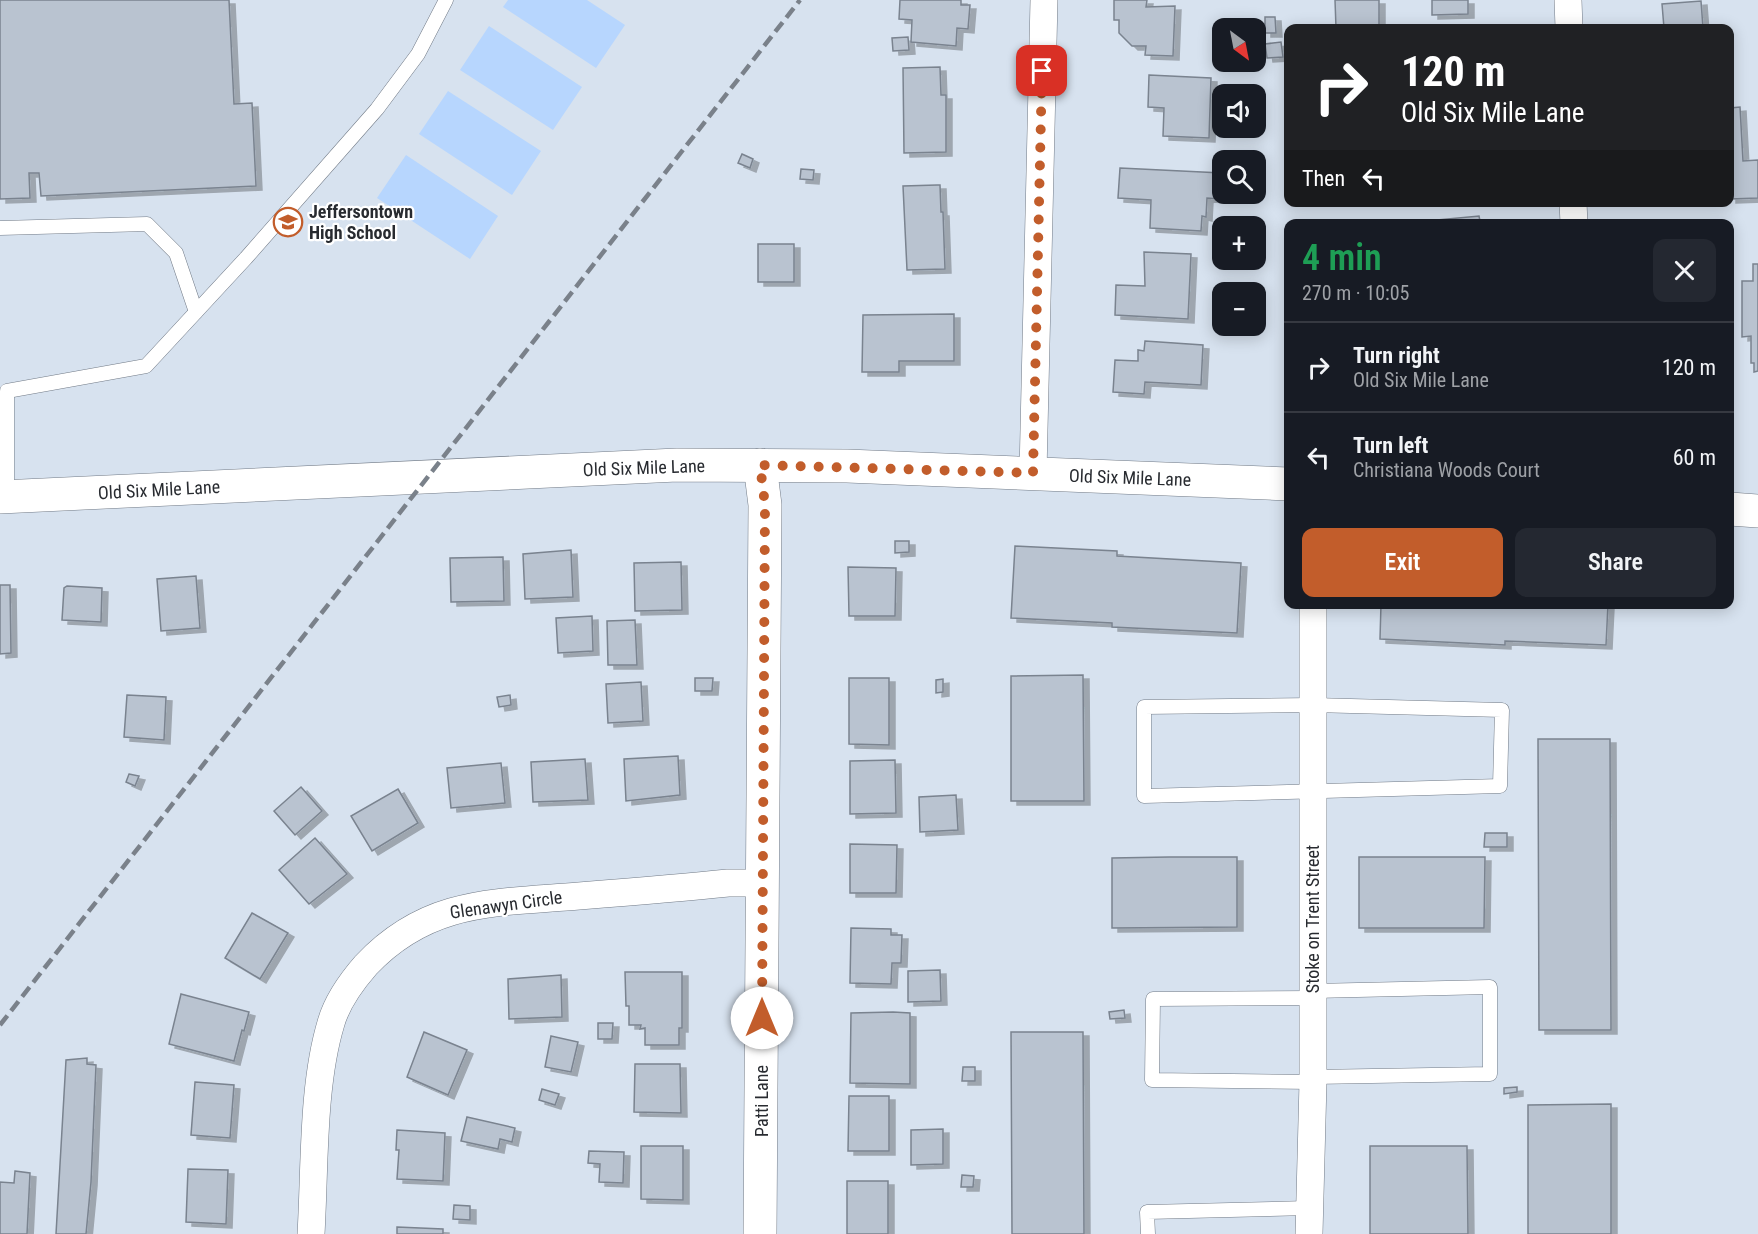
<!DOCTYPE html>
<html lang="en">
<head>
<meta charset="utf-8">
<style>
	:root { --surface:#171b24; --page:#242831; --text:#f1f3f6; --muted:#9ea1a6; --line:#363941; --accent:#c25d2b }
	body { margin:0; font-family:"Roboto Condensed",sans-serif; background:var(--page); color:var(--text); height:100vh; display:flex; flex-direction:column; font-size:22px; white-space:nowrap }
	* { box-sizing:border-box; margin:0 }
	p { font-size:20px; color:var(--muted) }
	.icon { flex:none; width:33px; height:33px; fill:none; stroke:currentColor; stroke-width:2; stroke-linecap:round; stroke-linejoin:round }
	.map { position:relative; flex:1; overflow:hidden }
	.side { position:absolute; left:1284px; top:219px; width:450px; height:390px; display:flex; flex-direction:column; background:var(--surface); border-radius:12px; box-shadow:0 3px 15px #0003 }
	.side>* { flex:none }
	.banner { position:absolute; left:1284px; top:24px; width:450px; height:183px; border-radius:12px; box-shadow:0 3px 15px #0003; background:#202124; color:#fff; overflow:hidden }
	.needle { width:39px; rotate:148deg }
	.controls { position:absolute; left:1212px; top:18px; display:grid; gap:12px }
	.controls a { display:grid; place-items:center; width:54px; height:54px; border-radius:12px; background:var(--surface); box-shadow:0 3px 15px #0003; font-size:30px }
	.pin { position:absolute; display:grid; place-items:center; width:51px; height:51px; color:#fff; margin:-26px; border-radius:12px; box-shadow:0 3px 9px #0006 }
	.me { position:absolute; width:66px; margin:-33px; rotate:0deg; stroke-linejoin:round; filter:drop-shadow(0 0 4px #0008) }
	.turn { display:flex; align-items:center; gap:21px; height:126px; padding:0 18px; font-size:27px }
	.turn .icon { width:78px; height:78px; stroke-width:2.5 }
	.turn b { display:block; font-size:42px; line-height:51px }
	.then { display:flex; align-items:center; height:57px; padding:0 18px; background:#0003; gap:12px; font-size:22px }
	.round { display:grid; place-items:center; flex:none; width:63px; height:63px; border-radius:12px; background:var(--page) }
	.summary { display:flex; align-items:center; justify-content:space-between; height:102px; padding:0 18px }
	h1 { font-size:36px; font-weight:600; line-height:45px; color:#1e9e55 }
	.cta { display:flex; gap:12px; margin-top:auto; padding:12px 18px }
	.cta a { flex:1; height:69px; border-radius:12px; background:var(--accent); color:#fff; font-size:24px; font-weight:600; line-height:69px; text-align:center }
	.cta a+a { background:var(--page); color:var(--text) }
	ul { padding:0; list-style:none }
	li { display:flex; align-items:center; gap:18px; height:90px; padding:0 18px; border-top:2px solid var(--line) }
	li div { flex:1 }
	li b { display:block; font-size:22px }
	li em { font-style:normal }
	.map>svg:first-child { display:block }
	.green { fill:#b7d6fe }
	.building { fill:#b9c3d0; stroke:#7a838f; stroke-width:1.5; filter:url(#shadow) }
	.lines { fill:none; stroke-linecap:round; stroke-linejoin:round }
	.service-casing { stroke:#717a86; stroke-width:15 }
	.minor-casing { stroke:#717a86; stroke-width:28 }
	.tertiary-casing { stroke:#717a86; stroke-width:34 }
	.service { stroke:#fff; stroke-width:14 }
	.minor { stroke:#fff; stroke-width:27 }
	.tertiary { stroke:#fff; stroke-width:33 }
	.rail { stroke:#7a818a; stroke-width:4.5; stroke-dasharray:12 6; stroke-linecap:butt }
	.route { stroke:#c25d2b; stroke-width:10; stroke-dasharray:0 18 }
	.labels { text-anchor:middle; stroke-width:4.5; stroke-linejoin:round; paint-order:stroke }
	.poi-label { font-size:18px; font-weight:bold; fill:#282b30; stroke:#fff; text-anchor:start }
	.street-label { font-size:18px; fill:#282b30; stroke:#fff }
</style>
</head>
<body>
<div class="map">
<svg width="1758" height="1234" viewBox="0 0 1758 1234">
	<defs>
		<filter id="shadow"><feDropShadow dx="6" dy="4" stdDeviation="0" flood-color="#0004"/></filter>
	</defs>
	<rect width="100%" height="100%" fill="#d7e2ef"/>
	<g class="green">
		<path d="M508,0H587L625,25L596,68L503,7Z"/>
		<path d="M489,26L582,87L553,130L460,70Z"/>
		<path d="M448,91L541,151L512,195L419,134Z"/>
		<path d="M406,155L498,216L470,259L377,198Z"/>
	</g>
	<g class="building">
		<path d="M0,0H229L234,104L252,103L256,186L41,196L39,173H29L30,198L0,199Z"/>
		<path d="M900,0H961V5H970L968,29L957,28L956,46L911,42L912,20L899,19Z"/>
		<path d="M1114,0H1147L1146,7L1175,6L1173,56L1145,55L1146,46H1132L1119,33V20H1114Z"/>
		<path d="M1335,0H1379V28H1336Z"/>
		<path d="M1432,0H1468V14L1432,15Z"/>
		<path d="M1701,1L1703,28H1664L1662,4Z"/>
		<path d="M1265,17H1275L1276,33H1265Z"/>
		<path d="M908,37L909,50L893,51L892,38Z"/>
		<path d="M1281,42L1283,57L1267,58L1265,44Z"/>
		<path d="M940,67L941,95H946V152L904,153L903,68Z"/>
		<path d="M1149,75L1211,78L1209,138L1163,136L1164,108L1148,107Z"/>
		<path d="M1740,107L1743,161L1758,160V198L1730,199V108Z"/>
		<path d="M742,154L753,159L750,168L738,163Z"/>
		<path d="M1120,168L1222,173L1221,199L1207,198L1206,217L1202,216L1201,231L1150,228L1151,200L1118,198Z"/>
		<path d="M801,169L814,170L813,180L800,179Z"/>
		<path d="M937,185H940L941,212H943L945,269L907,270L903,186Z"/>
		<path d="M1479,216L1480,221L1491,220V224H1416V222Z"/>
		<rect x="758" y="244" width="36" height="38"/>
		<path d="M1144,252L1191,254L1188,319L1115,315L1116,285L1145,286Z"/>
		<path d="M1753,264H1758V371L1754,372V363H1751V336L1742,337V281H1753Z"/>
		<path d="M954,314V361H899V372H862L863,315Z"/>
		<path d="M1145,341L1203,345L1201,385L1145,382L1144,394L1113,392L1115,360L1138,361V350L1144,351Z"/>
		<path d="M895,541H909V552L895,553Z"/>
		<path d="M1015,546L1117,551V556L1241,563L1237,633L1112,627V623L1011,618Z"/>
		<path d="M571,550L573,597L525,599L523,554Z"/>
		<path d="M503,557L504,601L451,602L450,558Z"/>
		<path d="M681,562L682,610L635,611L634,563Z"/>
		<path d="M848,567L896,568L895,616H849Z"/>
		<path d="M196,576L200,628L161,631L157,579Z"/>
		<path d="M0,585H10L11,653L0,654Z"/>
		<path d="M67,586L102,588L101,622L62,620L64,588Z"/>
		<path d="M1381,604H1608L1606,645L1505,641V645L1380,639Z"/>
		<path d="M592,616L593,651L558,653L556,618Z"/>
		<path d="M635,620L637,665H608L607,621Z"/>
		<path d="M1083,675L1084,801H1011V676Z"/>
		<path d="M695,678H713L712,691H695Z"/>
		<path d="M849,678H889V745L849,744Z"/>
		<path d="M943,679V692L936,693V680Z"/>
		<path d="M641,682L643,721L608,723L606,684Z"/>
		<path d="M127,695L166,697L164,740L124,737Z"/>
		<path d="M510,695L511,705L499,707L497,697Z"/>
		<path d="M1538,739H1610L1611,1030H1539Z"/>
		<path d="M678,756L680,795L626,801L624,759Z"/>
		<path d="M585,759L588,800L533,802L531,762Z"/>
		<path d="M895,760L896,813L850,814V761Z"/>
		<path d="M501,763L505,803L451,808L447,768Z"/>
		<path d="M129,774L139,776L135,786L126,782Z"/>
		<path d="M301,787L322,811L295,835L274,811Z"/>
		<path d="M398,789L418,823L372,851L351,816Z"/>
		<path d="M956,795L958,830L920,832L919,797Z"/>
		<path d="M1485,833H1507V847H1484Z"/>
		<path d="M315,838L347,874L309,904L279,870Z"/>
		<path d="M850,844L897,845L896,893H850Z"/>
		<path d="M1169,857H1237V927L1112,928V858Z"/>
		<path d="M1359,857H1485L1484,928H1359Z"/>
		<path d="M252,913L288,933L260,979L225,958Z"/>
		<path d="M851,928L891,929V935H902L901,963H892L891,984L850,983Z"/>
		<path d="M940,970L941,1001L908,1002V971Z"/>
		<path d="M625,972H682V1028H679V1045H645V1028L640,1029L641,1025H629V1006H626Z"/>
		<path d="M561,975L562,1017L509,1019L508,979Z"/>
		<path d="M181,994L249,1012L244,1031L242,1030L234,1061L169,1044Z"/>
		<path d="M1124,1010L1125,1018L1110,1019L1109,1012Z"/>
		<path d="M893,1012L910,1013V1084L850,1083L851,1013Z"/>
		<path d="M598,1023H613L612,1039H598Z"/>
		<path d="M424,1032L467,1050L448,1095L407,1077Z"/>
		<path d="M1011,1032H1083L1084,1234H1012Z"/>
		<path d="M551,1036L578,1042L571,1072L545,1067Z"/>
		<path d="M87,1058V1064L96,1065L91,1182L86,1234H56L66,1060Z"/>
		<path d="M635,1064H680L681,1113L634,1112Z"/>
		<path d="M963,1067H975V1081H962Z"/>
		<path d="M195,1082L234,1085L230,1138L191,1135Z"/>
		<path d="M1517,1087V1092L1504,1094V1088Z"/>
		<path d="M542,1089L559,1094L555,1105L539,1100Z"/>
		<path d="M849,1096H889V1151H848Z"/>
		<path d="M1611,1104V1234H1528V1105Z"/>
		<path d="M467,1117L515,1128L512,1142L500,1139L498,1149L461,1141Z"/>
		<path d="M943,1129V1164L911,1165V1130Z"/>
		<path d="M397,1130L445,1133L443,1181L397,1179L399,1150H396Z"/>
		<path d="M641,1146H683V1200L641,1199Z"/>
		<path d="M1370,1146H1467L1468,1234H1370Z"/>
		<path d="M589,1151L624,1152L623,1183L599,1182L600,1164L588,1163Z"/>
		<path d="M188,1169L228,1170L226,1224L186,1222Z"/>
		<path d="M15,1171L30,1173L27,1234H0V1182L14,1183Z"/>
		<path d="M962,1175L974,1176L973,1187H961Z"/>
		<rect x="847" y="1181" width="41" height="53"/>
		<path d="M454,1205L470,1206V1220L453,1219Z"/>
		<path d="M397,1227L443,1229V1234H397Z"/>
	</g>
	<g class="lines">
		<g class="service-casing">
			<g id="service">
				<path d="M0,228L147,224L176,253L196,312"/>
				<path d="M7,497V391L146,366L246,258L377,109L418,54L446,0"/>
				<path d="M1313,705L1502,710L1500,786L1144,796V707Z"/>
				<path d="M1313,991L1490,987V1074L1313,1077"/>
				<path d="M1313,998L1153,999L1152,1080L1313,1082"/>
				<path d="M1148,1234L1147,1212L1309,1208"/>
			</g>
		</g>
		<g class="minor-casing">
			<g id="minor">
				<path d="M1568,0L1569,28"/>
				<path d="M1573,202L1574,224"/>
				<path d="M1033,473L1044,0"/>
				<path d="M311,1234C315,1167 312,1086 331,1023C337,1002 352,981 366,965C428,899 495,903 579,896C629,892 679,888 728,883H763"/>
				<path d="M1309,1234L1313,1082V604"/>
			</g>
		</g>
		<g class="tertiary-casing">
			<g id="tertiary">
				<path d="M760,465L765,505L760,1234"/>
				<path d="M0,497L677,465L847,466L1288,484"/>
				<path d="M1730,509L1758,511"/>
			</g>
		</g>
		<use href="#service" class="service"/>
		<use href="#minor" class="minor"/>
		<use href="#tertiary" class="tertiary"/>
		<path class="rail" d="M0,1025L800,0"/>
	</g>
	<g class="lines">
		<path class="route" d="M762,1018L765,505L760,465L1033,473L1042,71"/>
	</g>
	<defs>
		<g id="school-ring" transform="scale(1.5)"><circle r="9.5" fill="#fff" stroke="#c25d2b" stroke-width="1.5"/><path d="M0-5L7-2L0 1L-7-2ZM-4 1L0 2.5L4 1V4Q0 6-4 4Z" fill="#c25d2b"/></g>
	</defs>
	<g fill-rule="evenodd">
		<use href="#school-ring" x="288" y="222"/>
	</g>
	<g class="labels">
		<g class="poi-label">
			<text x="309" y="218">Jeffersontown<tspan x="309" dy="21">High School</tspan></text>
		</g>
		<g class="street-label">
			<text transform="translate(644 468) rotate(-2)" y="6">Old Six Mile Lane</text>
			<text transform="translate(1130 478) rotate(2)" y="6">Old Six Mile Lane</text>
			<text transform="translate(159 490) rotate(-3)" y="6">Old Six Mile Lane</text>
			<text transform="translate(506 905) rotate(-8)" y="6">Glenawyn Circle</text>
			<text transform="translate(1313 919) rotate(-90)" y="6">Stoke on Trent Street</text>
			<text transform="translate(762 1101) rotate(-90)" y="6">Patti Lane</text>
		</g>
	</g>
</svg>
<div class="controls">
<a><svg class="needle" viewBox="-14 -14 28 28"><path d="M0-13l5 13h-10z" fill="#e53935"/><path d="M0 13l5-13h-10z" fill="#9ea1a6"/></svg></a>
<a><svg class="icon" aria-label="sound" viewBox="0 0 24 24"><path d="M4 9h4l5-4v14l-5-4H4zM17 9q2 3 0 6"/></svg></a>
<a><svg class="icon" aria-label="search" viewBox="0 0 24 24"><circle cx="10" cy="10" r="6"/><path d="M15 15l6 6"/></svg></a>
<a>+</a>
<a>−</a>
</div>
<div class="pin" style="left:1042px;top:71px;background:#d93025"><svg class="icon" aria-label="arrive" viewBox="0 0 24 24"><path d="M6 21V4h12l-3 4 3 4H6"/></svg></div>
<svg class="me" style="left:762px;top:1018px" viewBox="-20 -20 40 40"><circle r="19" fill="#fff"/><path d="M0-13L10 11 0 6-10 11z" fill="#c25d2b"/></svg>
<div class="banner">
<div class="turn"><svg class="icon" aria-label="right" viewBox="0 0 24 24"><path d="M7 20v-9h11M14 6l5 5-5 5"/></svg><div><b>120 m</b>Old Six Mile Lane</div></div>
<div class="then">Then<svg class="icon" aria-label="left" viewBox="0 0 24 24"><path d="M17 20v-9H6M10 6l-5 5 5 5"/></svg></div>
</div>
<section class="side">
<div class="summary"><div><h1>4 min</h1><p>270 m · 10:05</p></div><a class="round"><svg class="icon" aria-label="close" viewBox="0 0 24 24"><path d="M6 6l12 12M18 6L6 18"/></svg></a></div>
<ul>
<li><svg class="icon" aria-label="right" viewBox="0 0 24 24"><path d="M7 20v-9h11M14 6l5 5-5 5"/></svg><div><b>Turn right</b><p>Old Six Mile Lane</p></div><em>120 m</em></li>
<li><svg class="icon" aria-label="left" viewBox="0 0 24 24"><path d="M17 20v-9H6M10 6l-5 5 5 5"/></svg><div><b>Turn left</b><p>Christiana Woods Court</p></div><em>60 m</em></li>
</ul>
<div class="cta"><a>Exit</a><a>Share</a></div>
</section>
</div>
</body>
</html>
